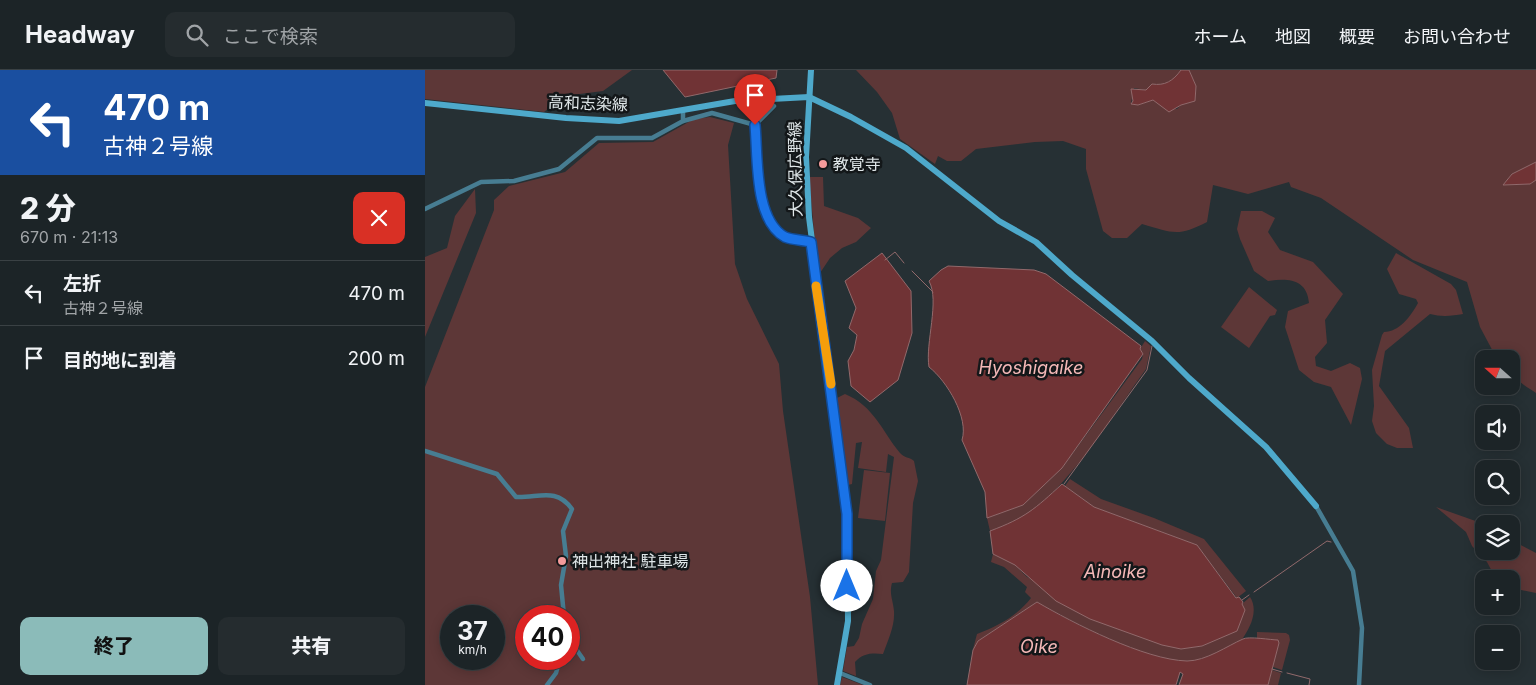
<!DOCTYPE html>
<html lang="ja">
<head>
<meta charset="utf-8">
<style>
	:root { --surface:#1c2427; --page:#252c2f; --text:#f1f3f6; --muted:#a0a4a7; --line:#3a4144; --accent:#8bbbb9 }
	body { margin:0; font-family:Inter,"Noto Sans JP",sans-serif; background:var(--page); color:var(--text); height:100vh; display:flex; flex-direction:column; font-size:19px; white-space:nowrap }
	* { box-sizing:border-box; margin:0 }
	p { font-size:16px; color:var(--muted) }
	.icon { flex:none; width:28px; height:28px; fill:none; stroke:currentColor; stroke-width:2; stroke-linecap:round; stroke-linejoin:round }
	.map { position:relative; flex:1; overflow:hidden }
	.sheet { display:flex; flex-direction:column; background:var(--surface); width:425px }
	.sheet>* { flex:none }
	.hud { background:#1a4fa0; color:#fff; overflow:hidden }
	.needle { width:32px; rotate:291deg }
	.tools { position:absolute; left:1050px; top:280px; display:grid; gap:10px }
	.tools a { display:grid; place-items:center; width:45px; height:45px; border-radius:10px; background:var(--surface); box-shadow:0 2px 12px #0003,0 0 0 1px var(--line); font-size:25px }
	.speed { position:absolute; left:15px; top:535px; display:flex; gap:10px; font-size:25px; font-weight:700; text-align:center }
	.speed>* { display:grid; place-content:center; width:65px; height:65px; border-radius:50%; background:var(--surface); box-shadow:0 2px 12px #0003,0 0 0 1px var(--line); line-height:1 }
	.speed small { font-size:12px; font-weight:400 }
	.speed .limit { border:8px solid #d22; background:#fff; color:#111 }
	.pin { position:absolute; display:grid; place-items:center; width:42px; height:42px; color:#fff; margin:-51px -21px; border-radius:50% 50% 50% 0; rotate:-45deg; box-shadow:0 0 5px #0007 }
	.pin .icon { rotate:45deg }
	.me { position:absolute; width:55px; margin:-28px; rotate:0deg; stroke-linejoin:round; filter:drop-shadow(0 0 4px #0008) }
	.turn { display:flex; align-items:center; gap:18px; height:105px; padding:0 20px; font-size:22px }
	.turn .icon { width:65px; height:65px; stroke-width:2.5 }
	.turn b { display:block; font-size:35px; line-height:42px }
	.round { display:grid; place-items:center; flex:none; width:52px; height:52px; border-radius:10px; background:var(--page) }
	.headline { display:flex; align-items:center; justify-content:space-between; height:85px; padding:0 20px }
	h1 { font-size:30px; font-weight:800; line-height:38px }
	.cta { display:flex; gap:10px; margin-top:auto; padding:10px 20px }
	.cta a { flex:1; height:58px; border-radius:10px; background:var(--accent); color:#111; font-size:20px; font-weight:800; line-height:58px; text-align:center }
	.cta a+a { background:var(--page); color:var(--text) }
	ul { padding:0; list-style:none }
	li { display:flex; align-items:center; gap:15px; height:65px; padding:0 20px; border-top:1px solid var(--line) }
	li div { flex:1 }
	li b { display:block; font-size:19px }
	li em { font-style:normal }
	header { display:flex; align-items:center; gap:30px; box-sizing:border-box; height:70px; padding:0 25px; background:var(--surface); border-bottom:1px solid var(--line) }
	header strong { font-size:24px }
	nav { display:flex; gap:28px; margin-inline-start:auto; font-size:18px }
	.search { width:350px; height:45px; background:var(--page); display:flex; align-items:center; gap:12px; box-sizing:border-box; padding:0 18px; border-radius:10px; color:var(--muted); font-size:19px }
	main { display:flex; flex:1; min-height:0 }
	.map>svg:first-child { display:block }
	.green { fill:#5d3737; fill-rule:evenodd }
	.water { fill:#703335; stroke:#91696b }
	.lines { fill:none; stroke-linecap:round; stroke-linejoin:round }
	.stream { stroke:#91696b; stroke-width:1 }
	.street { stroke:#477d92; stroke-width:4.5 }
	.secondary { stroke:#4ea9cb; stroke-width:6 }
	.route-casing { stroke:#114b97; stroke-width:12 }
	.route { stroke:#1a73e8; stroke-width:9 }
	.slow { stroke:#f59e0b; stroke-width:9 }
	.poi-dot { fill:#f59b9b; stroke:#131719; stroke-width:2 }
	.labels { text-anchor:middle; stroke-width:5; stroke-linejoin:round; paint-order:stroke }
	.street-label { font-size:16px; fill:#dfe6e8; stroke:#131719 }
	.poi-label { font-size:16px; fill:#dfe6e8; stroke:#131719; text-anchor:start }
	.water-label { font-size:18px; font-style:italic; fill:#f4b8b7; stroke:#131719 }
</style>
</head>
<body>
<header>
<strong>Headway</strong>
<div class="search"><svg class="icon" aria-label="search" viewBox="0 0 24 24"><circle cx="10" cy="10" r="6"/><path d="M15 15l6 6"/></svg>ここで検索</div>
<nav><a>ホーム</a><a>地図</a><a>概要</a><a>お問い合わせ</a></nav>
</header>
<main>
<section class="sheet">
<div class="hud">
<div class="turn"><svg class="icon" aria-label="left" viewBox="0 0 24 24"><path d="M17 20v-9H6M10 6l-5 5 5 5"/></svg><div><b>470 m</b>古神２号線</div></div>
</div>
<div class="headline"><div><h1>2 分</h1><p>670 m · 21:13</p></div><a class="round" style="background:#d93025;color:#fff"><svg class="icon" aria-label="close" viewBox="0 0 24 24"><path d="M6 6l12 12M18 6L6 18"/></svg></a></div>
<ul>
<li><svg class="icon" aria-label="left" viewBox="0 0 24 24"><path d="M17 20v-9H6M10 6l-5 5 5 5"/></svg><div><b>左折</b><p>古神２号線</p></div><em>470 m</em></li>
<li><svg class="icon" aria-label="arrive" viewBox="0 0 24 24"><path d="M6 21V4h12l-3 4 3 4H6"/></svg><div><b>目的地に到着</b></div><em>200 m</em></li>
</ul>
<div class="cta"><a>終了</a><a>共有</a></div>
</section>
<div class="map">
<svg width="1111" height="615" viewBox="0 0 1111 615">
	<rect width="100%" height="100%" fill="#263034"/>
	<g class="green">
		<path d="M0,0H207L178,21L139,26L119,42L0,29Z"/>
		<path d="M431,0H756C748,11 741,16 727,14L721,20L709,18L706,33L713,35L728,30L740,37L752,39L756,35L770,31L771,16L764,0H1111V92L1087,104L1078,115L1105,114L1111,110V323C1096,313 1086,309 1086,289H1072L1055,257L1042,212L988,190L896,128L866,117L864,112L823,124L788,115L782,152C753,167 748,163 717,154L702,168H687L678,161L661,99V79L638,71L610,72L551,79L536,91H522L513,86L510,94L475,69L467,43L452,22Z"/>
		<path d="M285,47L309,53L303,75L310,194L322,229L354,294L358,341L385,527L393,615H0V317L69,140V130L84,116L140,102L174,73L228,72L269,49ZM26,546H69V589H26ZM101,546H144V589H101Z"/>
		<path d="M384,107H398L399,136L433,148L446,158L431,172L417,178L405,188L393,206Z"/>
		<path d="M50,119L51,143L0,267V187L22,178L30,146Z"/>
		<path d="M816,141H837L850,148L843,162L855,180L888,192L918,224L900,250L902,273L890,287L891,296L906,301L925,293L935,298L937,309L926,355L906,317L889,312L874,300L860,257L863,241L884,233C882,209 863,208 843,211L829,201L815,169L812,159Z"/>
		<path d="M971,183L1026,214L1031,220L1038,244C1027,246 1016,247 1005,244L960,281L954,316L984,358L988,378H972L962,374L951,363L947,351L949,336L947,300L957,265L959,262C974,262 986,246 993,233L991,229L974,224L962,199Z"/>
		<path d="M824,217L852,240L850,245L845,246L824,278L796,257Z"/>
		<path d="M720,271L726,276L721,299C689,343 647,413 603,444C591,452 578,456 565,461L562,448L598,435L637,398L717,289L718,284L715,279Z"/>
		<path d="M420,324C449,336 457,361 475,383C479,388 485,387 489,391L493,411L488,433L484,502L478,512L467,513C464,524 468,530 469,541C470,556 463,570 458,584C447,583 438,583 430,592L431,606L418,601L422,577L429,576L434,568L437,554L448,529L451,501L456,490L469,387L463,384L461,402L433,398L437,372L431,373L427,414L423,415L412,328Z"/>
		<path d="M439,400L465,403L460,451L433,448Z"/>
		<path d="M645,409L676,429L729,448L779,469L821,521L812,528L772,475L669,437L640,416Z"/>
		<path d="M1011,437L1059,454V481H1086V470L1111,483V523L1086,518V509H1071L1062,492L1047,476L1041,462Z"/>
		<path d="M568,484L590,495L602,507L756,579L777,576L812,560L817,534L825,527C834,541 825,558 816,571C801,578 779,591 762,591C722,591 647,552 612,532L553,571L548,579L552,564C573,556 592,546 606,528L600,522L602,517L579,497L566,492Z"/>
		<path d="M430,500L443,501L441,529L428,528Z"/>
		<path d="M832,562L861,563L864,565L865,570L857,600L848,597L853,571L832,569Z"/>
		<path d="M847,600L856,603L853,615H843Z"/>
		<path d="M417,607L438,615H415Z"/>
	</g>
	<g class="water">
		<path d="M238,0H352L351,8L260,27Z"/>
		<path d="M756,0H764L771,16L770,31L756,35L744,42L728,30L713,35L706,34L708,31L706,19L721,20L727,14C740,16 748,11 756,0Z"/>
		<path d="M1111,92V110L1105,114L1078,115L1087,104Z"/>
		<path d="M457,183L486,221L487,263L473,310L445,332L426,316L423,291L429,280L432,265L424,258L431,238L420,211Z"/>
		<path d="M523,196L609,200L621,204L716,276L715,279L718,284L637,398L598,435L562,448L560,422L537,370C544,348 522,311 504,297C500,273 515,231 504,211L516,200Z"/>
		<path d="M637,414L669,437L772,475L811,528L814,527L818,532L817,534L820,540L812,561L777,576L756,579L737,575L665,549L631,531L590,495L568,484L565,461C600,448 610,439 637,414Z"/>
		<path d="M612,532C648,553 720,590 762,591C781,591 802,576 818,569C823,566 847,570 853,570L854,573L843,615H754L758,604L755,602L751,615H542L548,580L553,571Z"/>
	</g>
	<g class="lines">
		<g class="stream">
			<path d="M460,190L470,182L479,193"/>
			<path d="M487,201L508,222"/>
			<path d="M639,414L722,300L727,276"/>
			<path d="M829,522L902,471L906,472"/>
			<path d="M817,530L824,525"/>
			<path d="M847,599L857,602"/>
			<path d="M862,603L885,609L884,615"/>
		</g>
		<g class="street">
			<path d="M258,51L287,43L330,55L349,36"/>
			<path d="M330,55C333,87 329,150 360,167C367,170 378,170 387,172"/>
			<path d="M0,139L56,112L89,111L134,99L172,68H227L258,51V41"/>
			<path d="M0,381L72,404L91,427C114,428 131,417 147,439L138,461L141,486L136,515L139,546"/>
			<path d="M891,436L928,501L937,558L934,615"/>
			<path d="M144,569L158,589"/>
			<path d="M415,603L445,615"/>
			<path d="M122,615L131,603L135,589"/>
		</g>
		<g class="secondary">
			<path d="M386,0L381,87L384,147L422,444L423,551L412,615"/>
			<path d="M0,33L141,48L194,51L310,31L384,27L426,47L481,78L574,151L611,172L647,205L727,271L764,308L841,377L891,436"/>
		</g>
	</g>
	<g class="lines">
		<g class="route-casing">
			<path id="route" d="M330,55C333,87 329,150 360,167C367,170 378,170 386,172L422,444V516"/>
		</g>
		<use href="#route" class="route"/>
		<path class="slow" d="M391,216L406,314"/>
	</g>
	<g class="poi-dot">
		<circle cx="398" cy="94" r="5"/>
		<circle cx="137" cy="491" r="5"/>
	</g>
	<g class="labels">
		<g class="street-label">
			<text transform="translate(163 33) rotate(2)" y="6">高和志染線</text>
			<text transform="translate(370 99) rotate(-91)" y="6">大久保広野線</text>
		</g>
		<g class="poi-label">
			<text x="408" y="100">教覚寺</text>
			<text x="147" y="497">神出神社 駐車場</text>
		</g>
		<g class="water-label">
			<text x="606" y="304">Hyoshigaike</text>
			<text x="690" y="508">Ainoike</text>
			<text x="614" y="583">Oike</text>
		</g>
	</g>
</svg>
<div class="tools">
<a><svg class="needle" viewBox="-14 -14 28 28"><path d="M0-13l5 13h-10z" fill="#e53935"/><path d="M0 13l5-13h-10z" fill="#a0a4a7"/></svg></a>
<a><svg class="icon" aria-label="sound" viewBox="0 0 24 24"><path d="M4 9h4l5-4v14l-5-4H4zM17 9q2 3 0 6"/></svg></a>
<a><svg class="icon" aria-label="search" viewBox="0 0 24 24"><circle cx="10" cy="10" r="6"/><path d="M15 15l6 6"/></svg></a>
<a><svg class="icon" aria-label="layers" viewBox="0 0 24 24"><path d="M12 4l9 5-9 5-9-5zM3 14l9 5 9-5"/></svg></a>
<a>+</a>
<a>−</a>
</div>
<div class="speed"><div>37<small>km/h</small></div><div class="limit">40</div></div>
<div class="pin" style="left:330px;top:55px;background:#d93025"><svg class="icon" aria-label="arrive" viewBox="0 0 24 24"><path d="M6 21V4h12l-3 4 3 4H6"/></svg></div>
<svg class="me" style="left:422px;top:516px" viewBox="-20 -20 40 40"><circle r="19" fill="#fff"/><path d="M0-13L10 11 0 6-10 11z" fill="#1a73e8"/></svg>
</div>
</main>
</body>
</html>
